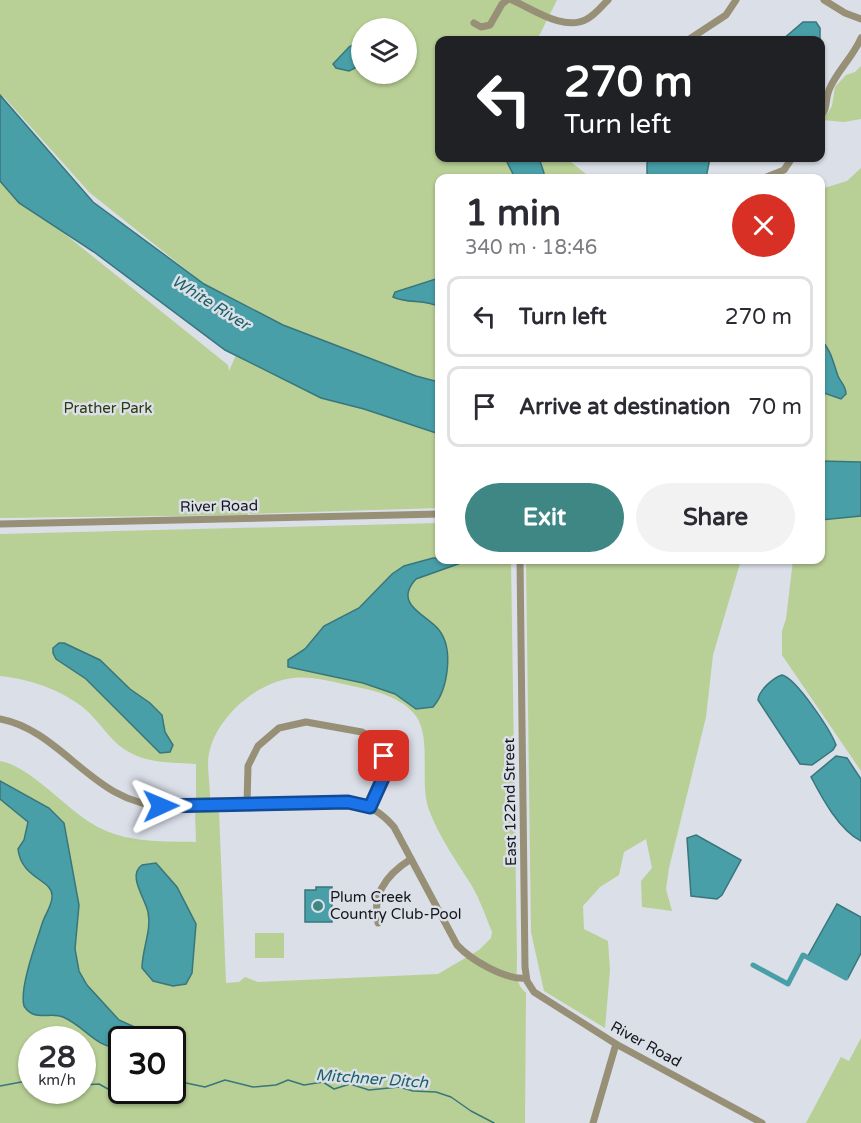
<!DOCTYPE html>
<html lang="en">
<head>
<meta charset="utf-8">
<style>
	:root { --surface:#fff; --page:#f2f2f3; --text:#2b2b33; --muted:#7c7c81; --line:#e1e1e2; --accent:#3f8785 }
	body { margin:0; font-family:"Varela Round",sans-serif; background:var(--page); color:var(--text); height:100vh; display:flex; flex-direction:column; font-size:22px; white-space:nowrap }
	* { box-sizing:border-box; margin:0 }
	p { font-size:20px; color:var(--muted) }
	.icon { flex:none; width:33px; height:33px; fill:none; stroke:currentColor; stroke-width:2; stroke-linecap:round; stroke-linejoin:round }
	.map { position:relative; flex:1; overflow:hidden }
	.drawer { position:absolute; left:435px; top:174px; width:390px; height:390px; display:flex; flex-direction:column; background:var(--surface); border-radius:12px; box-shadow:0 2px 4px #0004 }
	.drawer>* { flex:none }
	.top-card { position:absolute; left:435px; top:36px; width:390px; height:126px; border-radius:12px; box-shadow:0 2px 4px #0004; background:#202124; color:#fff; overflow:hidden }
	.controls { position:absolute; left:351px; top:18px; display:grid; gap:12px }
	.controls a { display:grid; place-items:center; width:66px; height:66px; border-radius:50%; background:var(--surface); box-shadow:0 2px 4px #0004; font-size:30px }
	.speed { position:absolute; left:18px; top:1026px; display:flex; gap:12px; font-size:30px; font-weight:700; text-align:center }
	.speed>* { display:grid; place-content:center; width:78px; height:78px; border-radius:50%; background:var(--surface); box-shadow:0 2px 4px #0004; line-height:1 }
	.speed small { font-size:15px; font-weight:400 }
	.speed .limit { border:3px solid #111; border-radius:9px; background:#fff; color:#111 }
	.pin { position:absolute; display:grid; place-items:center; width:51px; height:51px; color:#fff; margin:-26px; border-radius:12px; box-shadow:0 3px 9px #0006 }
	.me { position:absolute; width:66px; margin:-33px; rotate:89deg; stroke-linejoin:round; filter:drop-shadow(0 0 4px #0008) }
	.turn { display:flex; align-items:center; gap:21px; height:126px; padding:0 30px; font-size:27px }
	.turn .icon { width:78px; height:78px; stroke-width:2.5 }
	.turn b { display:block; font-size:42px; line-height:51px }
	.round { display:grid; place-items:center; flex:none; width:63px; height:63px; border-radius:32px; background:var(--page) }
	.headline { display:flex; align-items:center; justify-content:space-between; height:102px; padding:0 30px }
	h1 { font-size:36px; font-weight:800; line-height:45px }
	.button { display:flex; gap:12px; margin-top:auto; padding:12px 30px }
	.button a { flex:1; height:69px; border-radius:36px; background:var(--accent); color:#fff; font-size:24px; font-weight:800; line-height:69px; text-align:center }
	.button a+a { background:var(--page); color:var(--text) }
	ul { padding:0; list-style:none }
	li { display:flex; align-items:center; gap:18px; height:81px; margin:0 12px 9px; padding:0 18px; border:3px solid var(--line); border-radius:12px }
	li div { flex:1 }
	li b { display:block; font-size:22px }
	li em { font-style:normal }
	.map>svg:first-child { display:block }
	.green { fill:#b8cf95; fill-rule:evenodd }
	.water { fill:#489fa7; stroke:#39767c; stroke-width:1.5 }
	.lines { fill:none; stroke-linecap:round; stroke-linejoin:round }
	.stream { stroke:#39767c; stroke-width:1.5 }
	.canal { stroke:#489fa7; stroke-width:5 }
	.minor { stroke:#979076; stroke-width:7 }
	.route-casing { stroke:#114b97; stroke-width:15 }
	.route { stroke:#1a73e8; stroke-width:10 }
	.poi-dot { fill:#3f8785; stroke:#dbdfe8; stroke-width:2 }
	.labels { text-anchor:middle; stroke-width:5; stroke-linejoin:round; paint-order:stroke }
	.park-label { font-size:15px; fill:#2c3b0f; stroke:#dbdfe8 }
	.street-label { font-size:15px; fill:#151619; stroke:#dbdfe8 }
	.poi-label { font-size:15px; fill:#151619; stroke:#dbdfe8; text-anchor:start }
	.water-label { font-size:16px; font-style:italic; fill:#1a6167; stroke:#dbdfe8 }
</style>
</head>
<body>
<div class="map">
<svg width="861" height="1123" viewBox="0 0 861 1123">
	<rect width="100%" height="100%" fill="#dbdfe8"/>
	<g class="green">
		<path d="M0,0H557L537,40H440V158H566L591,178H440L439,382L408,374L302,334L204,284L89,192L4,97L0,100ZM362,28H406V74H362Z"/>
		<path d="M861,66V119L844,122L823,120L832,106L835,87L846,75L855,72Z"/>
		<path d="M861,168V463L821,462V189L847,181Z"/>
		<path d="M0,182L228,365L229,371L236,355L321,398L364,409L439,434V508L250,514L248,507V515L0,518Z"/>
		<path d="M861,516V771L782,655V631L786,619L793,560H820L821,520Z"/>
		<path d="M439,523L440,560H511L517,959C517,972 514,982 526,993L525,1123H0V761C34,767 69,815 104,830C133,843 165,841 196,842L195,811H219L226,983L239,982L245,977L258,982L438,974L479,950L491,938L492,932C486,917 480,900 472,886C457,862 439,837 429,810C419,783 432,739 416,716C402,697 374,690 352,686C334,682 312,676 293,678C255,682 210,722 208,762C208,774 210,787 210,798L196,799V764C172,762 145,764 124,749C109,739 99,721 85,709C62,690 30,679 0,676V534ZM32,1040H82V1090H32ZM122,1040H172V1090H122Z"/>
		<path d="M526,560H741L713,655L706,717L669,868L666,889L672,911L642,907L641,881L652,868L646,839L624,852L619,875L600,887L583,906L584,929L608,941L610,970L605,1028L544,991L531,932Z"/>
		<rect x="255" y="933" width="29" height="25"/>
		<path d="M861,1038V1123H806L841,1057L849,1061Z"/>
	</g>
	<g class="water">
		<path d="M803,22H816L820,28V40H782Z"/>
		<path d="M357,42H361V65L349,71L336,68L333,64L349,47Z"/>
		<path d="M0,95L93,202L204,284L283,325L416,376L439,382V434L364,409L321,398L225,350L94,252L19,203L0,181Z"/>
		<path d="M505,158H539L544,173L543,178H515Z"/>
		<path d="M651,158H710L706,178H647V163Z"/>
		<path d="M439,278V307C427,299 407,304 393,297L395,292Z"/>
		<path d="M820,339C831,349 833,362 838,376C841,383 846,386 846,394L841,399L821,392Z"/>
		<path d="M820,461L861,462V516L821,520Z"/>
		<path d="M433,558L451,560L458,564L416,579C392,605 428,615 439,630C454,649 448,690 433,707L416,709L395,694L363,683L288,667V660L305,649L324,626L359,608L392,574L404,566Z"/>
		<path d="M64,643L100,660L130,689L150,703L162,715L165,732L173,745L170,752L160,753L86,679L56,659L53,653V648L59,643Z"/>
		<path d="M782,675C796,678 831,731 836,745L833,750L812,765L800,764L758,700C759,690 773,678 782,675Z"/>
		<path d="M836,756L847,758L861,779V841C839,830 822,798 811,777Z"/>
		<path d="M0,781L49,808L64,823L79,905L75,949L79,971L87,985L119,1020L152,1035L156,1039L122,1040L121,1048C95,1048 86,1027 63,1017C49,1011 35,1023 24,1006C19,988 37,940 43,921C46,913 53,904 52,895C52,880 21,878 18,849L24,840L28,822L0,799Z"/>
		<path d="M696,835L741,860L722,895L717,899L691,896L687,838Z"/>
		<path d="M156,863L177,887L196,924L192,973L186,984L173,986L153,981L142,968C142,949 152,930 148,912C145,898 127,875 142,865Z"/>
		<path d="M316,887H332V922H305V890H316Z"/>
		<path d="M837,904L861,917V953L848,978L808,956Z"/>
	</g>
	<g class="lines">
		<g class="stream">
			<path d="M172,1080L205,1087L225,1080L253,1087L276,1085L288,1080L304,1085L323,1082L334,1089L350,1084L369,1090L399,1087L413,1091L436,1092L451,1097L471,1111L494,1123"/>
			<path d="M82,1085L99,1084L108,1089L112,1085L115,1077L118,1076L122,1078"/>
			<path d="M0,1086L32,1080"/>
		</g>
		<path class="canal" d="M753,965L788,984L803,955L846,978"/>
		<g class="minor">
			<path d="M512,0C533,9 564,32 587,19C595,15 602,6 608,0"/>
			<path d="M824,0L845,13L861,19"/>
			<path d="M474,23L481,27L490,25L502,4L507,0"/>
			<path d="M688,40L726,15L736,0"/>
			<path d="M820,117C828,109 825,100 829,90C836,72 853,57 861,38"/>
			<path d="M764,178L784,170L792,158"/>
			<path d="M0,524L440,514"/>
			<path d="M520,560L525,967L527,981L534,992L616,1044L762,1123"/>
			<path d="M0,719C64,731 94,806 166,806L348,802C368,804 381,812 394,827L457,945C471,960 505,980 526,978"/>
			<path d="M247,804L248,766L258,746L279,728L306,722L362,732L376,741L384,756L385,771L370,806"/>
			<path d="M378,923C371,894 387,874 411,859"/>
			<path d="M593,1123L616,1044"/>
		</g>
	</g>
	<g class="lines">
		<g class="route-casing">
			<path id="route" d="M161,806L348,802L370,807L384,776V756"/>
		</g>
		<use href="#route" class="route"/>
	</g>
	<circle class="poi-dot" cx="318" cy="906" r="6"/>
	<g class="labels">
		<g class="park-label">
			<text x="108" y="413">Prather Park</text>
		</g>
		<g class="street-label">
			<text transform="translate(219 506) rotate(-1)" y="5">River Road</text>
			<text transform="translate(510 802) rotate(-91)" y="5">East 122nd Street</text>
			<text transform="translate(646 1044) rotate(29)" y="5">River Road</text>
		</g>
		<g class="poi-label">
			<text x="330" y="902">Plum Creek<tspan x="330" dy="17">Country Club-Pool</tspan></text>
		</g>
		<g class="water-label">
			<text transform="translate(211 302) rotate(32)" y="6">White River</text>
			<text transform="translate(372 1078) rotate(4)" y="6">Mitchner Ditch</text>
		</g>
	</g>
</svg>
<div class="controls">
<a><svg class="icon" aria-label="layers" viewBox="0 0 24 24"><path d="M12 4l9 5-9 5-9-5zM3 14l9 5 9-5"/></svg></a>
</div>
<div class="speed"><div>28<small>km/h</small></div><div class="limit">30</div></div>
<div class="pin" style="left:384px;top:756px;background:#d93025"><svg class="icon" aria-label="arrive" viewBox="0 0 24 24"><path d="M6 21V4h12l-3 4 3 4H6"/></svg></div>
<svg class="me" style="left:161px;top:806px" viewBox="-20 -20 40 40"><path d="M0-17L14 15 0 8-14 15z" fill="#1a73e8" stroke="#fff" stroke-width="4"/></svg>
<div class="top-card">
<div class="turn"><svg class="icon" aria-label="left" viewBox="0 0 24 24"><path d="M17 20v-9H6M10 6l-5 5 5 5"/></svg><div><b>270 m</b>Turn left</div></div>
</div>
<section class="drawer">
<div class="headline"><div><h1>1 min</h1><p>340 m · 18:46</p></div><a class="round" style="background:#d93025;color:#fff"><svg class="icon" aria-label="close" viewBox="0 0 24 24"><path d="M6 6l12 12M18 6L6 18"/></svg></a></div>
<ul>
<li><svg class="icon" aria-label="left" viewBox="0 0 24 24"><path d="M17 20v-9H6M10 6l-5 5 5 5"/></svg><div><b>Turn left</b></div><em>270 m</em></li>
<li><svg class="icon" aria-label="arrive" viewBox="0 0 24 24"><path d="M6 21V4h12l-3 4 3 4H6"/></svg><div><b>Arrive at destination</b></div><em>70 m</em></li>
</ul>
<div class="button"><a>Exit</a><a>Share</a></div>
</section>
</div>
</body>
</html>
